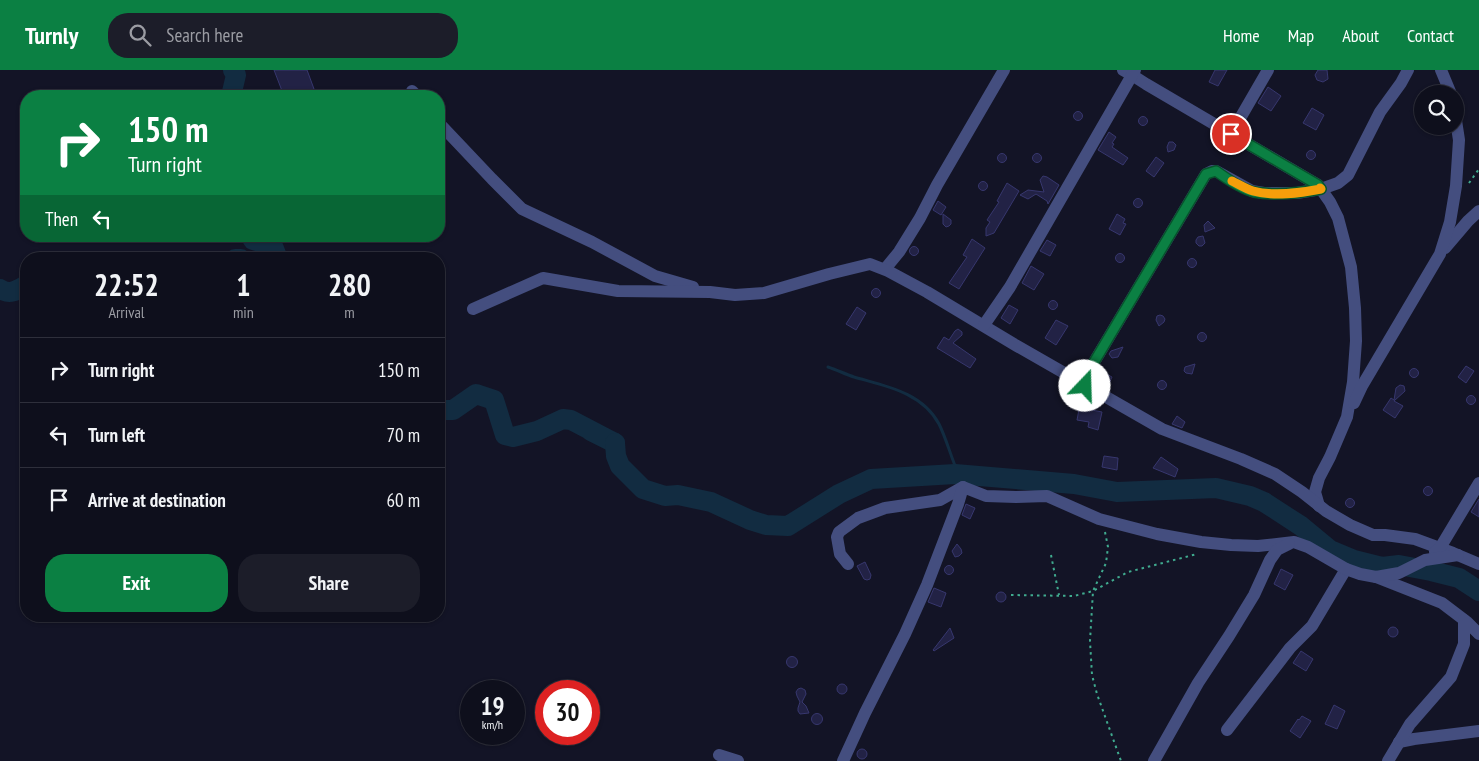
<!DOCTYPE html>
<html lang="en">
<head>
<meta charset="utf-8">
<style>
	:root { --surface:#0e0f1c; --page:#1c1d29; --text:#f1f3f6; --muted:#9b9ca3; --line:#2e2f3b; --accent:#0b8043 }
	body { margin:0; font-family:"PT Sans Narrow",sans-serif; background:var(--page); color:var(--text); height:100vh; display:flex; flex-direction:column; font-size:19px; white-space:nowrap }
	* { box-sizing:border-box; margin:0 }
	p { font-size:16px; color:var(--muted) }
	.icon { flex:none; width:28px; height:28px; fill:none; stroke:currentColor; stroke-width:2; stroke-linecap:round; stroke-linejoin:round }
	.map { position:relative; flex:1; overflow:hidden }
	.side { position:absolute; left:20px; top:182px; width:425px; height:370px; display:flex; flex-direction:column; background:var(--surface); border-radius:20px; box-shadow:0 1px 4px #0004,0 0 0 1px var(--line) }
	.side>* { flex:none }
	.hud { position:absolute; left:20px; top:20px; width:425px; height:152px; border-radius:20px; box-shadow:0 1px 4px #0004,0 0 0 1px var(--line); background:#0b8043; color:#fff; overflow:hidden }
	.tools { position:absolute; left:1414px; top:15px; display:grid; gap:10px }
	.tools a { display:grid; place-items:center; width:50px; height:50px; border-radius:50%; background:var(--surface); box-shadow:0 1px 4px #0004,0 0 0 1px var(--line); font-size:25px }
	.speed { position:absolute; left:460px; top:610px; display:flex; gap:10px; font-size:25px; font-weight:700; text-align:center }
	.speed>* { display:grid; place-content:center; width:65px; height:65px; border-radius:50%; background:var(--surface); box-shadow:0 1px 4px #0004,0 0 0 1px var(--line); line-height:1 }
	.speed small { font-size:12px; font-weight:400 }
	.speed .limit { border:8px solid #d22; background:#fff; color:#111 }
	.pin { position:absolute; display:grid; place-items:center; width:42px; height:42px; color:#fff; margin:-21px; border:2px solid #fff; border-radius:50%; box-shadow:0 1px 5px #0007 }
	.me { position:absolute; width:55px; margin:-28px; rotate:21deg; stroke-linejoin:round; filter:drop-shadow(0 0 4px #0008) }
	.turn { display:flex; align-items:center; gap:18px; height:105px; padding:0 25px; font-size:22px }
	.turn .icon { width:65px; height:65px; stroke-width:2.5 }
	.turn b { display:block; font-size:35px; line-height:42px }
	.then { display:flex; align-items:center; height:48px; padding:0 25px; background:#0003; gap:10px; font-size:19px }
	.eta { display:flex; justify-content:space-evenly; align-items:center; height:85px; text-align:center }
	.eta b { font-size:30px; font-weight:800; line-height:35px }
	.action { display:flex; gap:10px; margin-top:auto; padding:10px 25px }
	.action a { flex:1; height:58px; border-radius:20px; background:var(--accent); color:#fff; font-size:20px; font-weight:800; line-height:58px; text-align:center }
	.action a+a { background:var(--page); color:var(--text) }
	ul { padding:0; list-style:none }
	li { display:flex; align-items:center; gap:15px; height:65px; padding:0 25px; border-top:1px solid var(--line) }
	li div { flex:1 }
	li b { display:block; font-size:19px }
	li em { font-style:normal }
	header { display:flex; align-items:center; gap:30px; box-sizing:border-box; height:70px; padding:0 25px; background:var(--accent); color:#fff }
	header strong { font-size:24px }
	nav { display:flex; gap:28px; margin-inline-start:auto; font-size:18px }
	.search { width:350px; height:45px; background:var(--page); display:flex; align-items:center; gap:12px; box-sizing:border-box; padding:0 18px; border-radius:20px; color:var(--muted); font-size:19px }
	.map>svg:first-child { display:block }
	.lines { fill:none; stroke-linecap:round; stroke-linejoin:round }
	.stream { stroke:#122c41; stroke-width:3 }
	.river { stroke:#122c41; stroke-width:20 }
	.building { fill:#222245; stroke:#37376e }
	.path { stroke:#40ab8f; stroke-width:2; stroke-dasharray:2.5 4; stroke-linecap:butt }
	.minor { stroke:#444e7f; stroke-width:12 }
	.route-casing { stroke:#07532c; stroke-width:12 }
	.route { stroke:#0b8043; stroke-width:9 }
	.slow { stroke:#f59e0b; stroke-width:9 }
</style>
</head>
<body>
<header>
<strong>Turnly</strong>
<div class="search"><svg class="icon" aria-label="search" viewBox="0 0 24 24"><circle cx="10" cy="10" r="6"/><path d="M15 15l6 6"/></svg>Search here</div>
<nav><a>Home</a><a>Map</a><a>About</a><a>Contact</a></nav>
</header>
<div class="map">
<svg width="1479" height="691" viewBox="0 0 1479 691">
	<rect width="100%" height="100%" fill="#131426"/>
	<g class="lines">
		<path class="stream" d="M828,297C837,300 845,304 854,307C885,316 922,322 939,354C947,370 951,388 959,405"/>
		<g class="river">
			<path d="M231,26L236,5L233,0"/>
			<path d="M251,166L253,170L273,176L278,189"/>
			<path d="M235,189H241"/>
			<path d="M0,219C10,225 16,221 26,215"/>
			<path d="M439,340H453L476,324L494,330L505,365L513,367L537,361L563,349L571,350L615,373L591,361"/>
			<path d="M615,373L616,386L620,396L643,419L665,426L678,425L711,432L750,450L766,455L788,456L839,424L871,409L955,404L1074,414L1117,422L1216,418L1250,426L1264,432L1301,456L1330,480L1354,490L1382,497L1399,495L1431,501L1459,508L1479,521"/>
		</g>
	</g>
	<g class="building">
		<path d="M274,0H307L314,19L294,26H284Z"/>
		<path d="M1215,0H1227L1218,16L1209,12Z"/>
		<path d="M1318,0H1327L1328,9L1323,12L1317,10L1315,5Z"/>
		<path d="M1268,17L1281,26L1271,41L1258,33Z"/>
		<path d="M1312,38L1324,45L1316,60L1303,53Z"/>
		<circle cx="1078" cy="46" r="4.5"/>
		<circle cx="1143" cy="51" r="4.5"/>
		<path d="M1109,62L1116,67L1112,73L1114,74L1112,77L1128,88L1123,95L1098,80Z"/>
		<path d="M1169,72H1173L1176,75L1174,80L1168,82L1167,77Z"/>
		<circle cx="1311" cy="85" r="4.5"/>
		<circle cx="1037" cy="88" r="4.5"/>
		<circle cx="1002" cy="88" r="4.5"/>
		<path d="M1156,87L1164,93L1154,107L1146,101Z"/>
		<path d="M1043,106L1047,107L1059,115L1048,134L1047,131L1036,124L1028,129L1020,125L1028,120L1044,122L1040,110Z"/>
		<circle cx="983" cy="116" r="4.5"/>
		<path d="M1007,113L1019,121L994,163L986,166V158L990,152L987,150L999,132L997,131Z"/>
		<circle cx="1138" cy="133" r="4.5"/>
		<path d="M938,131L946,137L941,145L933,140Z"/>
		<path d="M943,144L951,150V154L949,156L946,157L943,154Z"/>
		<path d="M1117,144L1125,149L1123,153L1126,154L1120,165L1109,159Z"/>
		<path d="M1208,151L1215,158L1205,162L1204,155Z"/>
		<path d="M1203,166L1205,173L1202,176H1199L1196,173V170L1198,167Z"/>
		<path d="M972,169L985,178L959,219L949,213L967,187L963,185Z"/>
		<path d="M1047,170L1056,175L1050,186L1040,181Z"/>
		<circle cx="914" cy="181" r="4.5"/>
		<circle cx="1120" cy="188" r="4.5"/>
		<circle cx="1192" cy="193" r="4.5"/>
		<path d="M1031,196L1044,204L1034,220L1022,213Z"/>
		<circle cx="876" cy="223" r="4.5"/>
		<circle cx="1053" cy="235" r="4.5"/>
		<path d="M1009,235L1018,240L1010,254L1001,248Z"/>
		<path d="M857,237L866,243L856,260L846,254Z"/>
		<path d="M1160,245L1163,246L1165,249L1164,252L1159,256L1156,250L1157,246Z"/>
		<path d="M1056,250L1068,256L1056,275L1045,268Z"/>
		<path d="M958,259L962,262V265L953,273L976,289L970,298L937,278L944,267L949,270L955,261Z"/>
		<circle cx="1202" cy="267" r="4.5"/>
		<path d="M1123,277L1118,287L1112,288L1109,284L1111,281Z"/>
		<path d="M1195,294L1192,304L1186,303L1184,301L1185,297Z"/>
		<path d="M1466,296L1474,301L1466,313L1458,307Z"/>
		<circle cx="1414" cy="303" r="4.5"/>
		<path d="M1101,301L1112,307L1108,316L1096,310Z"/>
		<circle cx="1162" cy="315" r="4.5"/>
		<path d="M1400,315L1404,316L1405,321L1394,331L1403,336L1395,348L1383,340L1391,328L1394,330L1396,318Z"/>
		<circle cx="1471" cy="330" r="4.5"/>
		<path d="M1081,329L1094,332L1092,340L1102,342L1098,360L1088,357L1089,352L1077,350Z"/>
		<path d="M1177,346L1185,352L1182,358L1172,354Z"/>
		<path d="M1104,386L1118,388L1117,400L1102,397Z"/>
		<path d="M1161,387L1178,399L1175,407L1153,398Z"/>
		<circle cx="1428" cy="421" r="4.5"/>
		<circle cx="1350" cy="433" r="4.5"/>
		<path d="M1479,429V447L1471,442Z"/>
		<path d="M966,434L975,438L970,449L962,445Z"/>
		<path d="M957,474L961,479L962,483L959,486L955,487L952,481Z"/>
		<path d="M865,492L871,505L870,509L867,510L864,509L857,496Z"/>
		<circle cx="949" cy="500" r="4.5"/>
		<path d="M1281,499L1293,505L1285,520L1274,514Z"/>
		<path d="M934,518L946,523L941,537L928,532Z"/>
		<circle cx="1001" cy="527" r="5"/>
		<circle cx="1393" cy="562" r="5"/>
		<path d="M950,558L954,568L934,581L933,580Z"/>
		<path d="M1301,581L1313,589L1306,601L1293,593Z"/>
		<circle cx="792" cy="592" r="5.5"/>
		<circle cx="842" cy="619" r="5"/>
		<path d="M801,618L805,620L806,624L802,632L806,636L809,643L800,644L798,641V638L800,632L797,626L796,622L798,619Z"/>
		<path d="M1334,635L1345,641L1337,659L1325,654Z"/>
		<circle cx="817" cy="649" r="5.5"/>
		<path d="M1302,646L1311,651L1300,668L1290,661L1298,649L1299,650Z"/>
		<circle cx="862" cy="684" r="5"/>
	</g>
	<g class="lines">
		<g class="path">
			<path d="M1469,113L1479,99"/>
			<path d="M1105,462L1108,477L1106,493L1093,521L1090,571L1092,605L1097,624L1121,691"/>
			<path d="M1051,485L1059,525"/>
			<path d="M1011,525L1074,526L1093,521L1128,502L1197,484"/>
		</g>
		<g class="minor">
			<path d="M1123,0L1132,5L1146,14L1318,115L1330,132L1338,148L1351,197L1355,238L1356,271L1353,312L1347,347L1330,387L1319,408L1315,422L1319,436"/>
			<path d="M1441,0L1451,24"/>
			<path d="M412,21L417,26"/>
			<path d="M439,53L492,109L522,139L592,172L655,206L693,217"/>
			<path d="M1231,64L1268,0"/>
			<path d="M1445,178L1468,151L1479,141"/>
			<path d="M885,199L899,182L920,148L937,115L1004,0"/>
			<path d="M473,239L543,208L618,221L710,222L735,225L764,223L829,204L870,194L888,201L927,222L1017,276L1162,359L1241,389L1275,404L1302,422L1326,441L1350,455L1373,465H1385L1415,469L1453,483L1479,494"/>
			<path d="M984,255L1010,217L1135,0"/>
			<path d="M1085,316L1090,299L1206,104L1212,101H1216L1252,121L1264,123H1297L1321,119L1338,113L1348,105L1380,42L1401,13L1408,0"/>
			<path d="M1354,333L1362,316L1440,184L1450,152L1456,116L1459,70L1455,44"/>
			<path d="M1435,482L1440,478L1479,413"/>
			<path d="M848,494L840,484L837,467L839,462L858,448L885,438L940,430L963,417"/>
			<path d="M1376,507L1442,533L1467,552L1479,564"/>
			<path d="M1227,660L1290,578L1312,556L1346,499"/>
			<path d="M1399,672L1414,669L1479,661"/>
			<path d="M719,685L738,691"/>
			<path d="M843,691L865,643L905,564L927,515L958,434L963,417L986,426L1016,427L1047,426L1099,449L1157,464L1201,472L1231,475L1258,476L1294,472L1308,477L1346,499L1360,504L1376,507L1399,503L1425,490L1458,485"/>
			<path d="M1154,691L1198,613L1229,566L1254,525L1270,490L1277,480L1289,474"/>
			<path d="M1388,691L1410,654L1451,607L1464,574V550"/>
		</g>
	</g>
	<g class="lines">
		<g class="route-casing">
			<path id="route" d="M1085,316L1090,299L1206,104L1216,101C1227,109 1242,119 1254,122C1276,126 1300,123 1321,119L1318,115L1231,64"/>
		</g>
		<use href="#route" class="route"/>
		<path class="slow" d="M1232,111C1238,114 1246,119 1253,121C1274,127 1300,123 1321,119L1320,118"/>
	</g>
</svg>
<div class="tools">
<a><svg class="icon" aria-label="search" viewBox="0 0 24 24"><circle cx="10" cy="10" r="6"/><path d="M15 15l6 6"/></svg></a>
</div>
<div class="speed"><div>19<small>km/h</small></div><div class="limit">30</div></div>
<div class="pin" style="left:1231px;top:64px;background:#d93025"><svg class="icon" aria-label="arrive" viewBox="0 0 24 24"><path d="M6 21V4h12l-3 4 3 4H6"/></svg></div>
<svg class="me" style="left:1085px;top:316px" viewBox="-20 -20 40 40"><circle r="19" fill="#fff"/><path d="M0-13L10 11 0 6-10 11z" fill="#0b8043"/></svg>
<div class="hud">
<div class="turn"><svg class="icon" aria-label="right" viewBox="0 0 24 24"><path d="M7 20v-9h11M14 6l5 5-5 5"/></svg><div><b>150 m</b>Turn right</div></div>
<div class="then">Then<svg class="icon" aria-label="left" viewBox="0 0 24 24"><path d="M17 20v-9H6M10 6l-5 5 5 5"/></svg></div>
</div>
<section class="side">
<div class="eta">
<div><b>22:52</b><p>Arrival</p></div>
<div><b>1</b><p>min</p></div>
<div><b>280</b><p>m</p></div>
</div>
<ul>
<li><svg class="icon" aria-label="right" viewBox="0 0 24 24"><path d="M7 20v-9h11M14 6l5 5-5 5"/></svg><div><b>Turn right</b></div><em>150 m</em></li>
<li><svg class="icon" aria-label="left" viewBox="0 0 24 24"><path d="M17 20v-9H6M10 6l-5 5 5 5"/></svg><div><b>Turn left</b></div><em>70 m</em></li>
<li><svg class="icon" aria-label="arrive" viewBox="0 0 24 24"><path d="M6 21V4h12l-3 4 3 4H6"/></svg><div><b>Arrive at destination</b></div><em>60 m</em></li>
</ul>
<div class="action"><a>Exit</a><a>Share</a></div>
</section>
</div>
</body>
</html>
